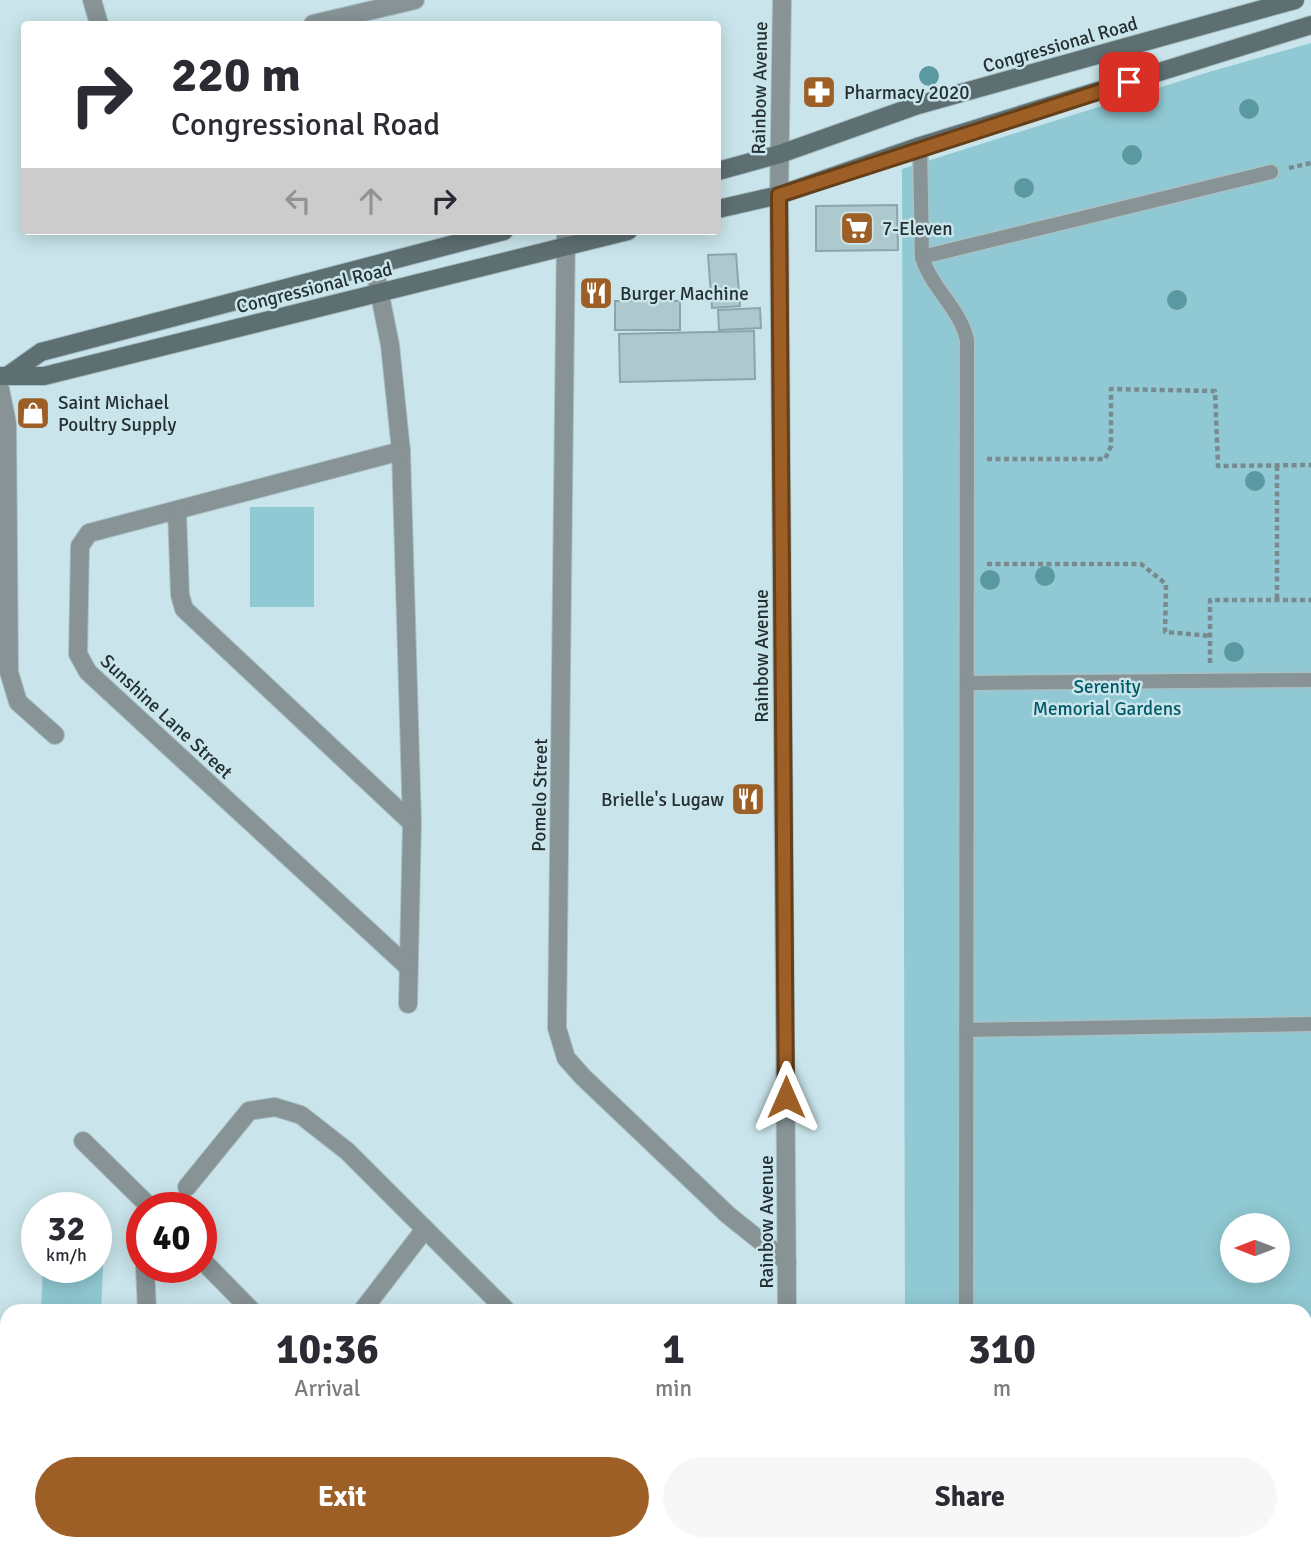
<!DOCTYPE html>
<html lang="en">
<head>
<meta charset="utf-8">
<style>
	:root { --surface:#fff; --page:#f7f7f7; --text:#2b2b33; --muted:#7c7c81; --accent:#9d5f25 }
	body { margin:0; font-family:Signika,sans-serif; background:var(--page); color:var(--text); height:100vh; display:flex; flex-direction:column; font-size:26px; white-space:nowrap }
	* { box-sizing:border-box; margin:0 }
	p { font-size:23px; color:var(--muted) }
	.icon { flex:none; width:38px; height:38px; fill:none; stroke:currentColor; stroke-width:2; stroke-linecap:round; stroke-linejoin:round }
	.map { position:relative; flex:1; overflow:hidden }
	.sheet { position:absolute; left:0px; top:1304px; width:1312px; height:247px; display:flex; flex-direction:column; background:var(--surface); border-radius:21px 21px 0 0; box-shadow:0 4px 18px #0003 }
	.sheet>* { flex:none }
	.hud { position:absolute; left:21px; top:21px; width:700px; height:214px; border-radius:7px; box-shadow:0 4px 18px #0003; background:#fff; color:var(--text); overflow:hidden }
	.needle { width:46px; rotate:270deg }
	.controls { position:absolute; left:1220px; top:1213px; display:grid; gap:14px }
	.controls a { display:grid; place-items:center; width:70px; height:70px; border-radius:50%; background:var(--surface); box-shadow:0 4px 18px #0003; font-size:35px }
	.speed { position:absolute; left:21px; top:1192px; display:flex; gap:14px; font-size:35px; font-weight:700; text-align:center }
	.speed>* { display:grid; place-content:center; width:91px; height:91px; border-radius:50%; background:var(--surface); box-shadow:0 4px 18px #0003; line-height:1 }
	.speed small { font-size:18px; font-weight:400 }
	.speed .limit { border:10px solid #d22; background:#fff; color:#111 }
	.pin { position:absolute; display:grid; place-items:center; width:60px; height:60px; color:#fff; margin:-30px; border-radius:14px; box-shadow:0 4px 10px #0006 }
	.me { position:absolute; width:77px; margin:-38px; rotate:0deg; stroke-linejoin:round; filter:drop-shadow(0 0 5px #0008) }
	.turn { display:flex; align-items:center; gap:24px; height:147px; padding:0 35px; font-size:32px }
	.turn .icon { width:91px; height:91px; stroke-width:2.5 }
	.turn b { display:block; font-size:49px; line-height:60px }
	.lanes { display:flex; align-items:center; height:66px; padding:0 35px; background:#0003; justify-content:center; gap:35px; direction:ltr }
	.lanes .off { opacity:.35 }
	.eta { display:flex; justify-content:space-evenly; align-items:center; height:119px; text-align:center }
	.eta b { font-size:42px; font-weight:700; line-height:49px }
	.action { display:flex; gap:14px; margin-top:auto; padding:14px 35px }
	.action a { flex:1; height:80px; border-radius:42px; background:var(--accent); color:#fff; font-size:28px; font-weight:700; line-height:80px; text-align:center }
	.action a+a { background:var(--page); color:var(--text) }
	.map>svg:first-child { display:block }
	.green { fill:#90c9d3; fill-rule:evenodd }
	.building { fill:#adc9ce; stroke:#8ba6ab; stroke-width:2 }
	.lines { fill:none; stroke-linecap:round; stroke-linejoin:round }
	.service-casing { stroke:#a8c1c6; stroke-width:17 }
	.minor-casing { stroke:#a8c1c6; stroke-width:20 }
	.tertiary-casing { stroke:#a8c1c6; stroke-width:20 }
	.secondary-casing { stroke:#a8c1c6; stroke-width:20 }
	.path { stroke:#778b8f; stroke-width:4.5; stroke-dasharray:5 3.5; stroke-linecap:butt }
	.service { stroke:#879395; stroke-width:14 }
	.minor { stroke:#879395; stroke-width:18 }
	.tertiary { stroke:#879395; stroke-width:18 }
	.secondary { stroke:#5e6f72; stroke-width:18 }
	.tree { fill:#5a99a2 }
	.route-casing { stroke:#663e18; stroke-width:18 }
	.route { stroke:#9d5f25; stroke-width:12 }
	.labels { text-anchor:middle; stroke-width:5; stroke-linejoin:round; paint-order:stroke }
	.street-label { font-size:19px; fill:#242f31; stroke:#c9e5eb }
	.poi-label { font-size:19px; fill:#242f31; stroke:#c9e5eb; text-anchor:start }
	.park-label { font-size:19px; fill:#005a66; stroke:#c9e5eb }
</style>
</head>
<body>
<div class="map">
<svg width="1311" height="1550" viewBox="0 0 1311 1550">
	<rect width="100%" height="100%" fill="#c9e5eb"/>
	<g class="green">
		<path d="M1311,43V1441H1306V1311H905L902,169L1209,72ZM1232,1225H1278V1270H1232Z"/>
		<rect x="250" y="507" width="64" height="100"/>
		<path d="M96,1224H105L101,1311H41L43,1267H96Z"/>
	</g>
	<g class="building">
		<path d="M897,205L898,250L816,251V206Z"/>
		<path d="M736,254L740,306L712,308L708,255Z"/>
		<rect x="615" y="301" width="65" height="29"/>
		<path d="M760,308L761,328L719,330L718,310Z"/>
		<path d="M754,331L755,379L620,382L619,334Z"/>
		<rect x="125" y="1544" width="138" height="6"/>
		<path d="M270,1544H343L341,1550H269Z"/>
	</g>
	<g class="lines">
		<g class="service-casing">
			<g id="service">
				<path d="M920,146L922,257C931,288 960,308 967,340L966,1311"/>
				<path d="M922,257L1271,172"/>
				<path d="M968,683L1311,680"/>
				<path d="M966,1030L1311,1024"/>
				<path d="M1306,1372H1311"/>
			</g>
		</g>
		<g class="minor-casing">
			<g id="minor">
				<path d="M92,0L99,24"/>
				<path d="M313,24L415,0"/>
				<path d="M566,231L557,1028L566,1058L583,1077L728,1215L787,1262"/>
				<path d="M374,265L390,345L401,451L412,823L408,1004"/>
				<path d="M0,389L7,423L9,672L18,702L55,735"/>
				<path d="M401,451L89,533L80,546L78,654L88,672L408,967"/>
				<path d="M177,511L180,595L184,609L412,823"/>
				<path d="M83,1141L151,1208"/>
				<path d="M187,1187L249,1111L275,1107L301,1115L347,1151L507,1311"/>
				<path d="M201,1259L252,1311"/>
				<path d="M145,1267L147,1311"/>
				<path d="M362,1311L425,1229"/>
				<path d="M1306,1536H1311"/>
				<path d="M555,1544L566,1550"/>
				<path d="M938,1544L942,1550"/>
				<path d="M1077,1544L1084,1550"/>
			</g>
		</g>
		<g class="tertiary-casing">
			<g id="tertiary">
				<path d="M782,0L779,195L787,1311"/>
				<path d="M711,1550V1544"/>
			</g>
		</g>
		<g class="secondary-casing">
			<g id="secondary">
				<path d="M718,171L780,154L918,105L1295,0"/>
				<path d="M718,209L779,195L920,146L1311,25"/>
				<path d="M10,374L41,352L504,231"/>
				<path d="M0,376H44L628,231"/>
			</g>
		</g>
		<g class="path">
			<path d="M1289,168L1311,163"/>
			<path d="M987,459H1105L1111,446V389L1215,391L1218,466L1311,465"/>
			<path d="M1277,466V600"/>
			<path d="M987,564H1141L1166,584L1165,632L1210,636"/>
			<path d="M1210,663V600H1311"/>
		</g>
		<use href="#service" class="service"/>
		<use href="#minor" class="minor"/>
		<use href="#tertiary" class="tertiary"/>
		<use href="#secondary" class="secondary"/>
	</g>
	<g class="tree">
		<circle cx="929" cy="76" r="10"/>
		<circle cx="1249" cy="109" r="10"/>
		<circle cx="1132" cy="155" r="10"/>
		<circle cx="1024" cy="188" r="10"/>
		<circle cx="1177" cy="300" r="10"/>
		<circle cx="1255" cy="481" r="10"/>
		<circle cx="1045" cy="576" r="10"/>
		<circle cx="990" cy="580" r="10"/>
		<circle cx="1234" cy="652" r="10"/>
	</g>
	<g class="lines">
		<g class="route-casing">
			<path id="route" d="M786,1097L779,195L1129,82"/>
		</g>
		<use href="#route" class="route"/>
	</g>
	<defs>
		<g id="pharmacy-square" transform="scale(1.75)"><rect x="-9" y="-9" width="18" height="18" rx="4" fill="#9d5f25" stroke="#c9e5eb"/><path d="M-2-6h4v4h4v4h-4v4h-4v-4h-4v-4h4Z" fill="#fff"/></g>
		<g id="supermarket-square" transform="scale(1.75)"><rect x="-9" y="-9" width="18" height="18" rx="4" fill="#9d5f25" stroke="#c9e5eb"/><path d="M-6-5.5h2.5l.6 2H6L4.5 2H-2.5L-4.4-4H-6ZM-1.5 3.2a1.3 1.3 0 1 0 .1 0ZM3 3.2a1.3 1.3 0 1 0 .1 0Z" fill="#fff"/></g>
		<g id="restaurant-square" transform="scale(1.75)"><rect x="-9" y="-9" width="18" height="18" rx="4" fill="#9d5f25" stroke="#c9e5eb"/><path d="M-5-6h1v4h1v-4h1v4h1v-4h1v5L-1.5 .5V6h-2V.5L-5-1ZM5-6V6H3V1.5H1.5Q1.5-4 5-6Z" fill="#fff"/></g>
		<g id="shop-square" transform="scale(1.75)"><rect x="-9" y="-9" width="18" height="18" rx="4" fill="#9d5f25" stroke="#c9e5eb"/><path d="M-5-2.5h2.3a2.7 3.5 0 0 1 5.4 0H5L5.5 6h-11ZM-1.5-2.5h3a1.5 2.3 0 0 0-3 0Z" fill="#fff"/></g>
	</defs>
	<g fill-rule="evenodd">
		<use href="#pharmacy-square" x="819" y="92"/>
		<use href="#supermarket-square" x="857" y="228"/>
		<use href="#restaurant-square" x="596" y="293"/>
		<use href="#shop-square" x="33" y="413"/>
		<use href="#restaurant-square" x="748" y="799"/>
	</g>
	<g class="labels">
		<g class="street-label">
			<text transform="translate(1060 44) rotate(-16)" y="7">Congressional Road</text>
			<text transform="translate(759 88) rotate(-89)" y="7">Rainbow Avenue</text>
			<text transform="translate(314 287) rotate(-14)" y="7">Congressional Road</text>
			<text transform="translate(761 656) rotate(-90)" y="7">Rainbow Avenue</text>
			<text transform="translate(167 716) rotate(43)" y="7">Sunshine Lane Street</text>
			<text transform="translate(539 795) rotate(-89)" y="7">Pomelo Street</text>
			<text transform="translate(766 1222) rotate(-90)" y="7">Rainbow Avenue</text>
		</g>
		<g class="poi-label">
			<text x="844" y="99">Pharmacy 2020</text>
			<text x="882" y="235">7-Eleven</text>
			<text x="620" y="300">Burger Machine</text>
			<text x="58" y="409">Saint Michael<tspan x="58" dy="22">Poultry Supply</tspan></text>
			<text x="724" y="806" text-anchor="end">Brielle's Lugaw</text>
		</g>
		<g class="park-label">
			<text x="1107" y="693">Serenity<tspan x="1107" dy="22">Memorial Gardens</tspan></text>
		</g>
	</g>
</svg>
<div class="controls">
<a><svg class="needle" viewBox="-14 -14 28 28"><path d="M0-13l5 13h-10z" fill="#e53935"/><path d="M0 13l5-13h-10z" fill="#7c7c81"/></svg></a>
</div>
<div class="speed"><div>32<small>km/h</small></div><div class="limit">40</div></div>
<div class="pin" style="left:1129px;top:82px;background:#d93025"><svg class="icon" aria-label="arrive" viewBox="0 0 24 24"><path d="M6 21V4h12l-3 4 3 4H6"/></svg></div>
<svg class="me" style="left:786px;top:1097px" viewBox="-20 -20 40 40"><path d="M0-17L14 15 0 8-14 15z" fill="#9d5f25" stroke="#fff" stroke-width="4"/></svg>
<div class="hud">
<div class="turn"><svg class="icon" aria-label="right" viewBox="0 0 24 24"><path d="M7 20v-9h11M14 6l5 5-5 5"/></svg><div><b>220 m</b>Congressional Road</div></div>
<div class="lanes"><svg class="icon off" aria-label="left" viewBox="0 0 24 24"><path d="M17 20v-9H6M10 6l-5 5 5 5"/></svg><svg class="icon off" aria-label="ahead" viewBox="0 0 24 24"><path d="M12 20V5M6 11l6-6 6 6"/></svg><svg class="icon" aria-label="right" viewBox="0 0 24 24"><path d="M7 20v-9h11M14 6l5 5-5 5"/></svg></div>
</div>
<section class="sheet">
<div class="eta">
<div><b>10:36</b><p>Arrival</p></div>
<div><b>1</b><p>min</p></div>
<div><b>310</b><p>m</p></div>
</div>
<div class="action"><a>Exit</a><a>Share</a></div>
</section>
</div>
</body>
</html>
